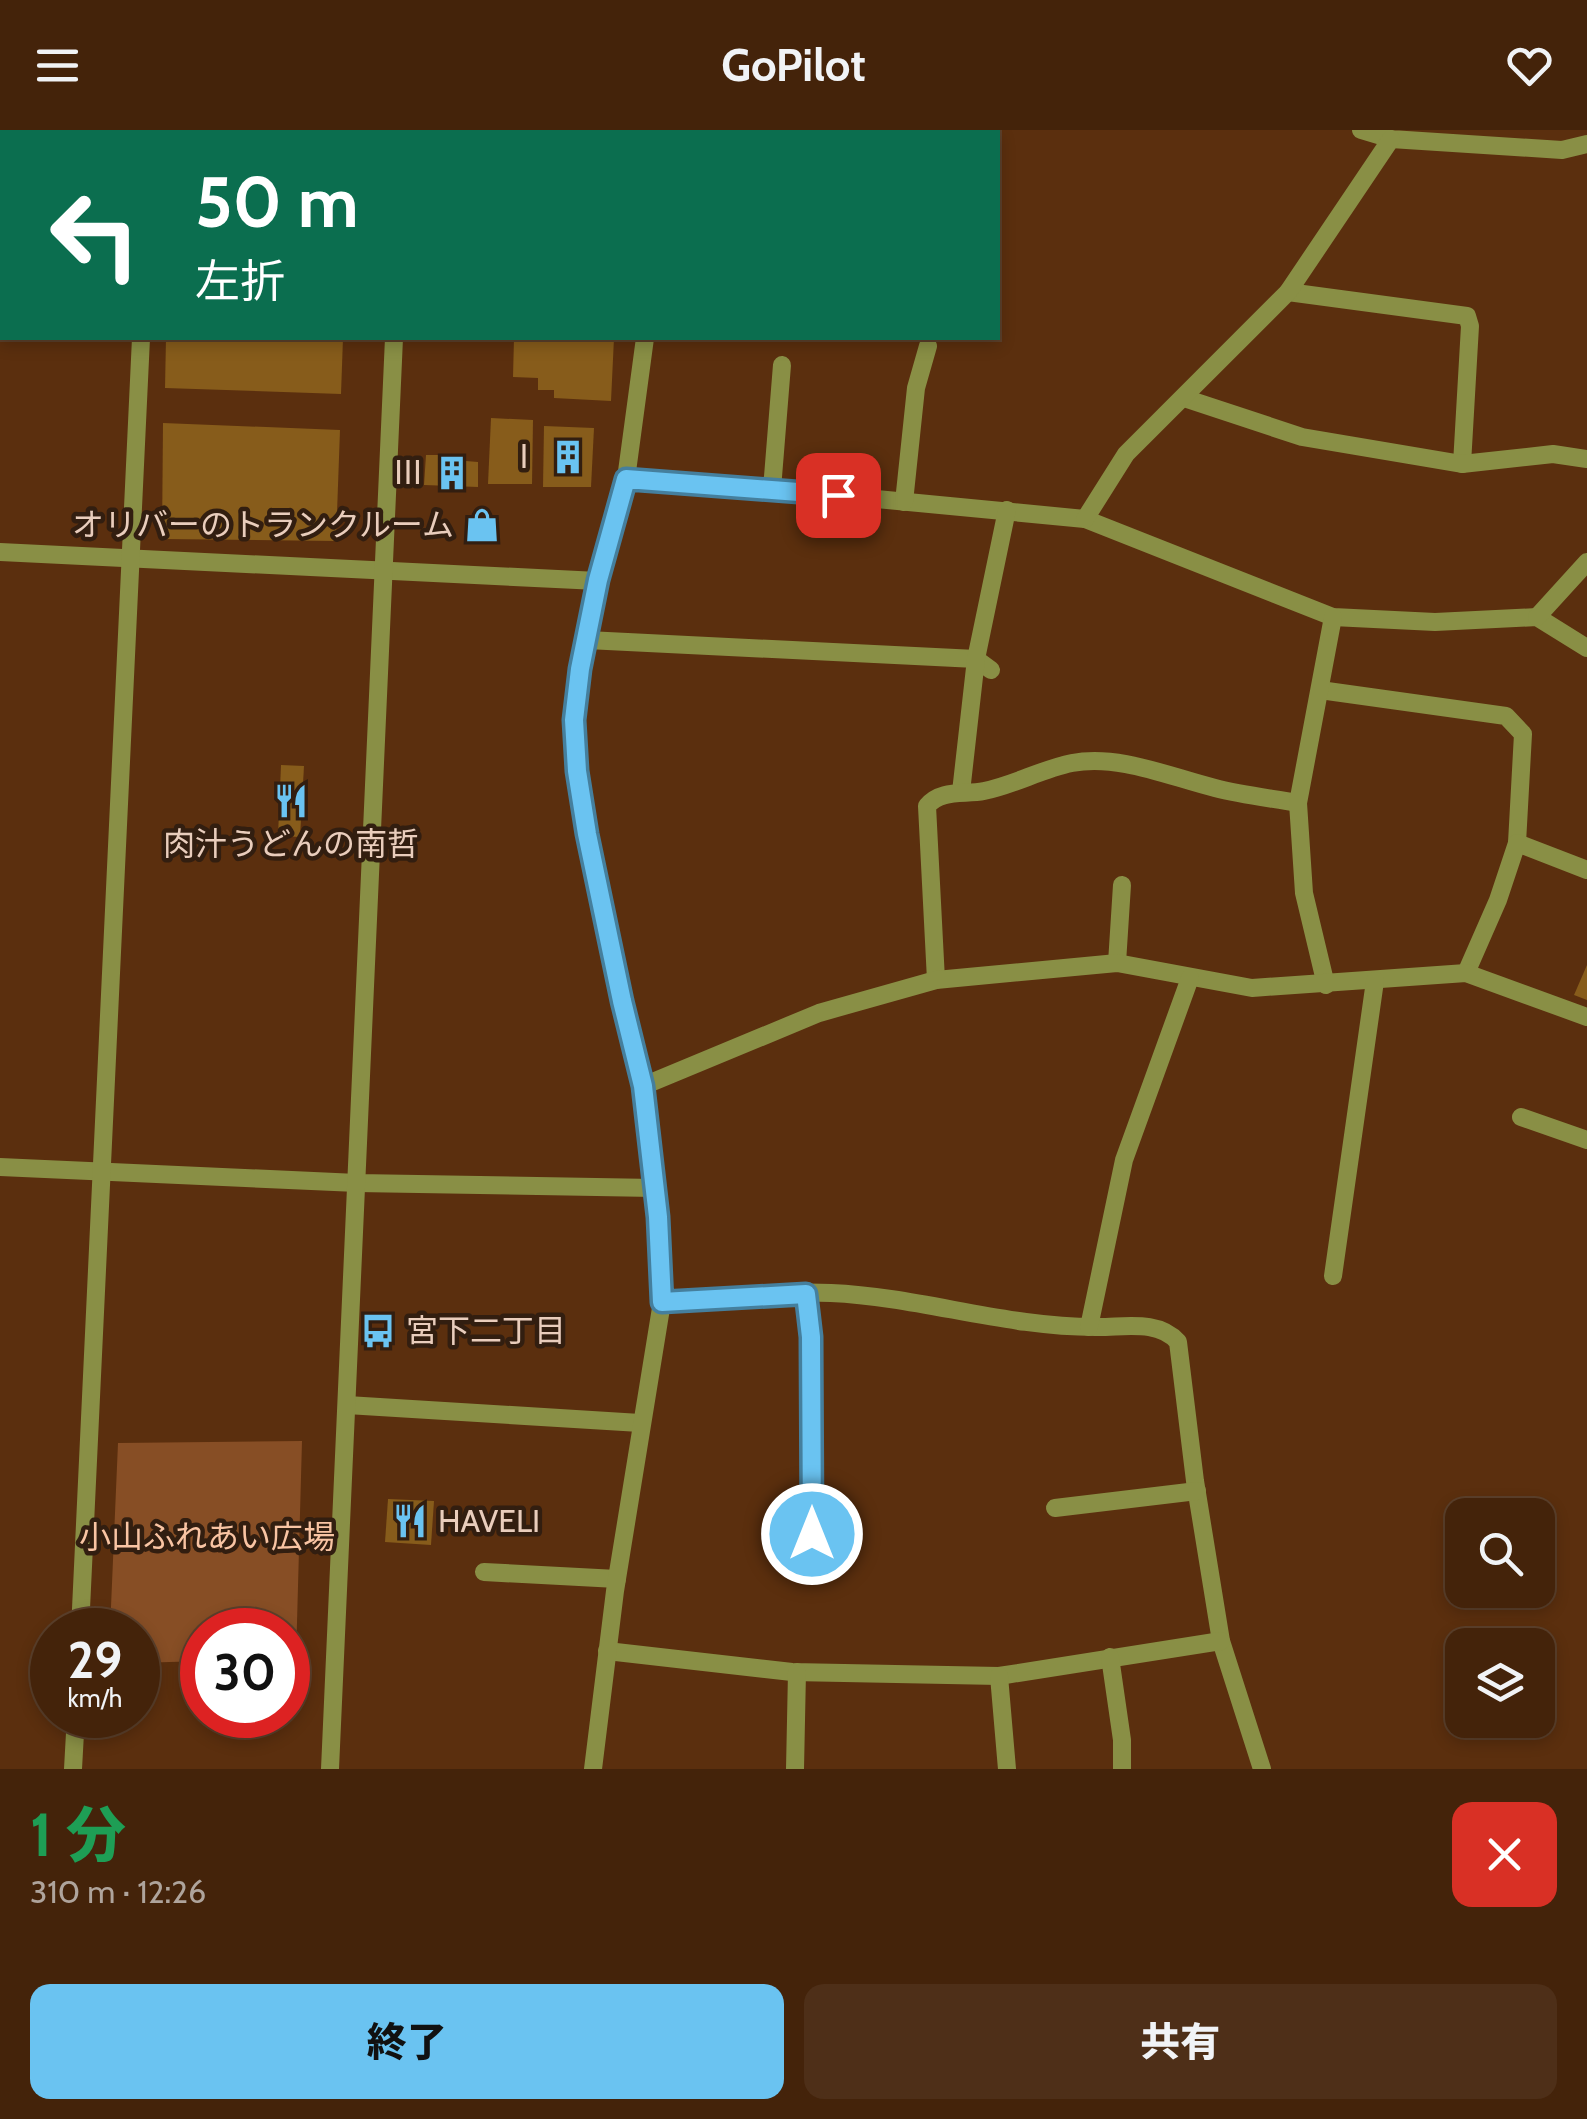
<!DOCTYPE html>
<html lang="ja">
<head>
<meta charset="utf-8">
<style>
	:root { --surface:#44230a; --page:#4e2f18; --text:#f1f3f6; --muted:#afa49c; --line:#5c402b; --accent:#6ac3f1 }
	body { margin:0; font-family:Cabin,"Noto Sans JP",sans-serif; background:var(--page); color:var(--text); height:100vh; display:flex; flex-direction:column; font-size:38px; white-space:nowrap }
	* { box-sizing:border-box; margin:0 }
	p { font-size:32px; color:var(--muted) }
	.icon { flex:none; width:55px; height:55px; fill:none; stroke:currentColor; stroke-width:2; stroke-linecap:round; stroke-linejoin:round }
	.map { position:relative; height:1639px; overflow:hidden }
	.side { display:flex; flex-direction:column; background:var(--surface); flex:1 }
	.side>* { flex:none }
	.top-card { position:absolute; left:0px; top:0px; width:1000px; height:210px; box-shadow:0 5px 15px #0003,0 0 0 2px var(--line); background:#0b6e4f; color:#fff; overflow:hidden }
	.fabs { position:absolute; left:1445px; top:1368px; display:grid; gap:20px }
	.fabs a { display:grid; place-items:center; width:110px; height:110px; border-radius:20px; background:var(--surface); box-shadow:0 5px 15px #0003,0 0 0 2px var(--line); font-size:50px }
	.speed { position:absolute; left:30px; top:1478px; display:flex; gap:20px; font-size:50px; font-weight:700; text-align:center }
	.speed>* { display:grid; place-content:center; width:130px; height:130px; border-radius:50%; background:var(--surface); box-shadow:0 5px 15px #0003,0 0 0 2px var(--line); line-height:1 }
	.speed small { font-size:25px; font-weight:400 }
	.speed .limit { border:15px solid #d22; background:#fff; color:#111 }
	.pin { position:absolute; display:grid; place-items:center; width:85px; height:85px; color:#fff; margin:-42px; border-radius:20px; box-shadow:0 5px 15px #0006 }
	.me { position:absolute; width:110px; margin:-55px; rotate:0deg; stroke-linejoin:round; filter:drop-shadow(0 0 8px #0008) }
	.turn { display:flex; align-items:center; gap:35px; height:210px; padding:0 30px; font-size:45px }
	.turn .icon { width:130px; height:130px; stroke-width:2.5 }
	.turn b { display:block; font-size:70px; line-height:85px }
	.round { display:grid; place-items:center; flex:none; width:105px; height:105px; border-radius:20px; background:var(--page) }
	.overview { display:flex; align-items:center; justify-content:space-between; height:170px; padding:0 30px }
	h1 { font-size:60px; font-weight:800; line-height:75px; color:#1e9e55 }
	.action { display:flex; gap:20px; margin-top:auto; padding:20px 30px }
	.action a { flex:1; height:115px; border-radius:20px; background:var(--accent); color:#111; font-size:40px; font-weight:800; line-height:115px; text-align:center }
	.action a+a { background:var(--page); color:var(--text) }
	header { display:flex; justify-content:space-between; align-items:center; height:130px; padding:0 30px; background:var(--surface); font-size:45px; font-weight:800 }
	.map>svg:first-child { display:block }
	.green { fill:#874e25 }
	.building { fill:#875c1b }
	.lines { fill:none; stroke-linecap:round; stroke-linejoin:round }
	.minor { stroke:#898f45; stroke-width:18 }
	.route-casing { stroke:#457f9d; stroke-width:25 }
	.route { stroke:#6ac3f1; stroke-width:18 }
	.labels { text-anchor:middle; stroke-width:9; stroke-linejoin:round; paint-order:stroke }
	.poi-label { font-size:32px; fill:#e9cdbc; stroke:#321e10; text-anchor:end }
	.park-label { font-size:32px; fill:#f9c4a3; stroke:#321e10 }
</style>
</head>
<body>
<header><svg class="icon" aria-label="menu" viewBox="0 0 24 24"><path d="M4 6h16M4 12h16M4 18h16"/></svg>GoPilot<svg class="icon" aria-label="heart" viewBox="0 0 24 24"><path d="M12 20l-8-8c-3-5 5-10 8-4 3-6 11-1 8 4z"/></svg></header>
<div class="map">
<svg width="1587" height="1639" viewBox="0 0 1587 1639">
	<rect width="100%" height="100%" fill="#5b2f0e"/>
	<path class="green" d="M302,1311L296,1529H288V1500H202V1531L138,1533V1500H110L118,1313Z"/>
	<g class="building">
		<path d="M166,208H343L341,264L165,258Z"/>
		<path d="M514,208H614L611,271L554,268V260H538V248L513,247Z"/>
		<path d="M491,288L533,290L532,354H488Z"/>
		<path d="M163,293L340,300L336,411L162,409Z"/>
		<path d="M544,296L594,298L591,357H543Z"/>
		<path d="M426,325H465L466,331L478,332V357L424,355Z"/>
		<path d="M281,635L304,636L300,707L278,706Z"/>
		<path d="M1587,835V870L1574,865Z"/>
		<path d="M388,1369L434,1371L431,1415L385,1412Z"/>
	</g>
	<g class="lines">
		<g class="minor">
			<path d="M1361,0L1391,9L1562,20L1587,14"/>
			<path d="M149,2L150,0"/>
			<path d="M402,2V0"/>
			<path d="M706,2L707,0"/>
			<path d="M1288,162L1467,186L1470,196L1462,334"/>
			<path d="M1184,268L1302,307L1462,334L1553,324L1587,329"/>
			<path d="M626,349L772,359L1085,389L1333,487L1435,492L1537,487L1587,518"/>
			<path d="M772,359L782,235"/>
			<path d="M904,372L916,258L928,216"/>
			<path d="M1085,389L1126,324L1288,162L1391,9"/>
			<path d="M0,422L598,451"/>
			<path d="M1537,487L1587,432"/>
			<path d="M587,510L976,529L991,540"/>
			<path d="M1320,560L1506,586L1523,604L1517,713"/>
			<path d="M961,662L976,529L1007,380"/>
			<path d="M1117,833L1122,755"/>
			<path d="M1466,843L1498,770L1517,713L1587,740"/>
			<path d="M936,850L927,676C941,659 964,665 984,661C1014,655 1042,639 1072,633C1119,624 1170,647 1215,658C1242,665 1270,668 1298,673"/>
			<path d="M1326,855L1304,763L1298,673L1333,487"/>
			<path d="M643,956L819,883L936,850L1117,833L1252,858L1466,843L1587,887"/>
			<path d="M1521,987L1587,1010"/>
			<path d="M0,1037L357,1053L655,1058"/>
			<path d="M1333,1146L1375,851"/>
			<path d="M806,1164L811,1207L812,1404"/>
			<path d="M662,1172C715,1169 778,1160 831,1163C921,1167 1008,1198 1099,1197C1126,1197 1159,1190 1178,1212L1195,1351L1221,1511L1262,1639"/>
			<path d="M1089,1197L1124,1030L1190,848"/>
			<path d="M347,1275L640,1293"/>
			<path d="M1055,1378L1197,1361"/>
			<path d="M484,1442L617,1449"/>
			<path d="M80,1500L141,208"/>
			<path d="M607,1521L792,1542L999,1546L1221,1511"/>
			<path d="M1110,1527L1122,1610V1639"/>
			<path d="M999,1546L1007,1639"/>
			<path d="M73,1639L76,1585"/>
			<path d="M330,1639L394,208"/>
			<path d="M593,1639L615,1461L662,1172L660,1116L643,956L621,871L587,704L577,641L574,590L580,539L598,451L626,349L645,208"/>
			<path d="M795,1639L797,1542"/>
		</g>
	</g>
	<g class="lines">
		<g class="route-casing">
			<path id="route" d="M812,1404L811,1207L806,1164L662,1172L658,1087L643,956L622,871L587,704L577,641L574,590L580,539L598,450L626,349L838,365"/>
		</g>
		<use href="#route" class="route"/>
	</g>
	<defs>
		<g id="building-bare" transform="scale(2.7)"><path d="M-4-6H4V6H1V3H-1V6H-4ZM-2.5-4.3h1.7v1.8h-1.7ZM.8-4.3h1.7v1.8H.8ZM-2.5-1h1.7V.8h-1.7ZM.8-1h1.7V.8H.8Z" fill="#6ac3f1" stroke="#321e10" stroke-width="2.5" paint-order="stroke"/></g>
		<g id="shop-bare" transform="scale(2.7)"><path d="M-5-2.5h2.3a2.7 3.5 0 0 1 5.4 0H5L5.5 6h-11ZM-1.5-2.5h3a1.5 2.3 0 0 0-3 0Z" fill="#6ac3f1" stroke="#321e10" stroke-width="2.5" paint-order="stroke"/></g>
		<g id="restaurant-bare" transform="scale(2.7)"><path d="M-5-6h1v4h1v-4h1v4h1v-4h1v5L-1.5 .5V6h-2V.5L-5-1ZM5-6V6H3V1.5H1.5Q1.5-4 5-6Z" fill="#6ac3f1" stroke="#321e10" stroke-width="2.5" paint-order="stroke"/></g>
		<g id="bus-bare" transform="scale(2.7)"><path d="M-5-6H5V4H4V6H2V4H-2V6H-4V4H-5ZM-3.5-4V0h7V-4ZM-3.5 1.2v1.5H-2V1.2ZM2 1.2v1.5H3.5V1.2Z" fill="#6ac3f1" stroke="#321e10" stroke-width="2.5" paint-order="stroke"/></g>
	</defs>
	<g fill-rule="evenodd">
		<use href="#building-bare" x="568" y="327"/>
		<use href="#building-bare" x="452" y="343"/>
		<use href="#shop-bare" x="482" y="395"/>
		<use href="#restaurant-bare" x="291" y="671"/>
		<use href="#bus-bare" x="378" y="1201"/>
		<use href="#restaurant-bare" x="410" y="1391"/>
	</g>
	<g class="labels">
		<g class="poi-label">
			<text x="540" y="338">Ⅰ</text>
			<text x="424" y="354">Ⅲ</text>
			<text x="454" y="406">オリバーのトランクルーム</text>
			<text x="291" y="725" text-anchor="middle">肉汁うどんの南哲</text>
			<text x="406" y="1212" text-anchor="start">宮下二丁目</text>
			<text x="438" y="1402" text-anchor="start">HAVELI</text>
		</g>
		<g class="park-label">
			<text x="207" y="1418">小山ふれあい広場</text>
		</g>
	</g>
</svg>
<div class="fabs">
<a><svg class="icon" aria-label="search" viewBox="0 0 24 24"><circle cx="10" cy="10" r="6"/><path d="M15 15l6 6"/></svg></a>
<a><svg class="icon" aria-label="layers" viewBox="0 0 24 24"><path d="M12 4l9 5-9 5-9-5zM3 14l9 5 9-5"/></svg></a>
</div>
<div class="speed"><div>29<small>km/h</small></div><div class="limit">30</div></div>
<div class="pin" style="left:838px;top:365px;background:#d93025"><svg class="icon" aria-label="arrive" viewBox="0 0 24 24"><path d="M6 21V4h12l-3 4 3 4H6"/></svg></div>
<svg class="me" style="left:812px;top:1404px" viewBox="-20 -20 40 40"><circle r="17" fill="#6ac3f1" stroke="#fff" stroke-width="3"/><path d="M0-11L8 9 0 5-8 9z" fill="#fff"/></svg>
<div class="top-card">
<div class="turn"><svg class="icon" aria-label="left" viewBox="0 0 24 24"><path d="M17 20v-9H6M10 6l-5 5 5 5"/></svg><div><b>50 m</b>左折</div></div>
</div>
</div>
<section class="side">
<div class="overview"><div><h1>1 分</h1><p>310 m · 12:26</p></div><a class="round" style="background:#d93025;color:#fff"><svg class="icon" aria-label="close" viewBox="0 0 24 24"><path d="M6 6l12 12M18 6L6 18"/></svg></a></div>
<div class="action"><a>終了</a><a>共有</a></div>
</section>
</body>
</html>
